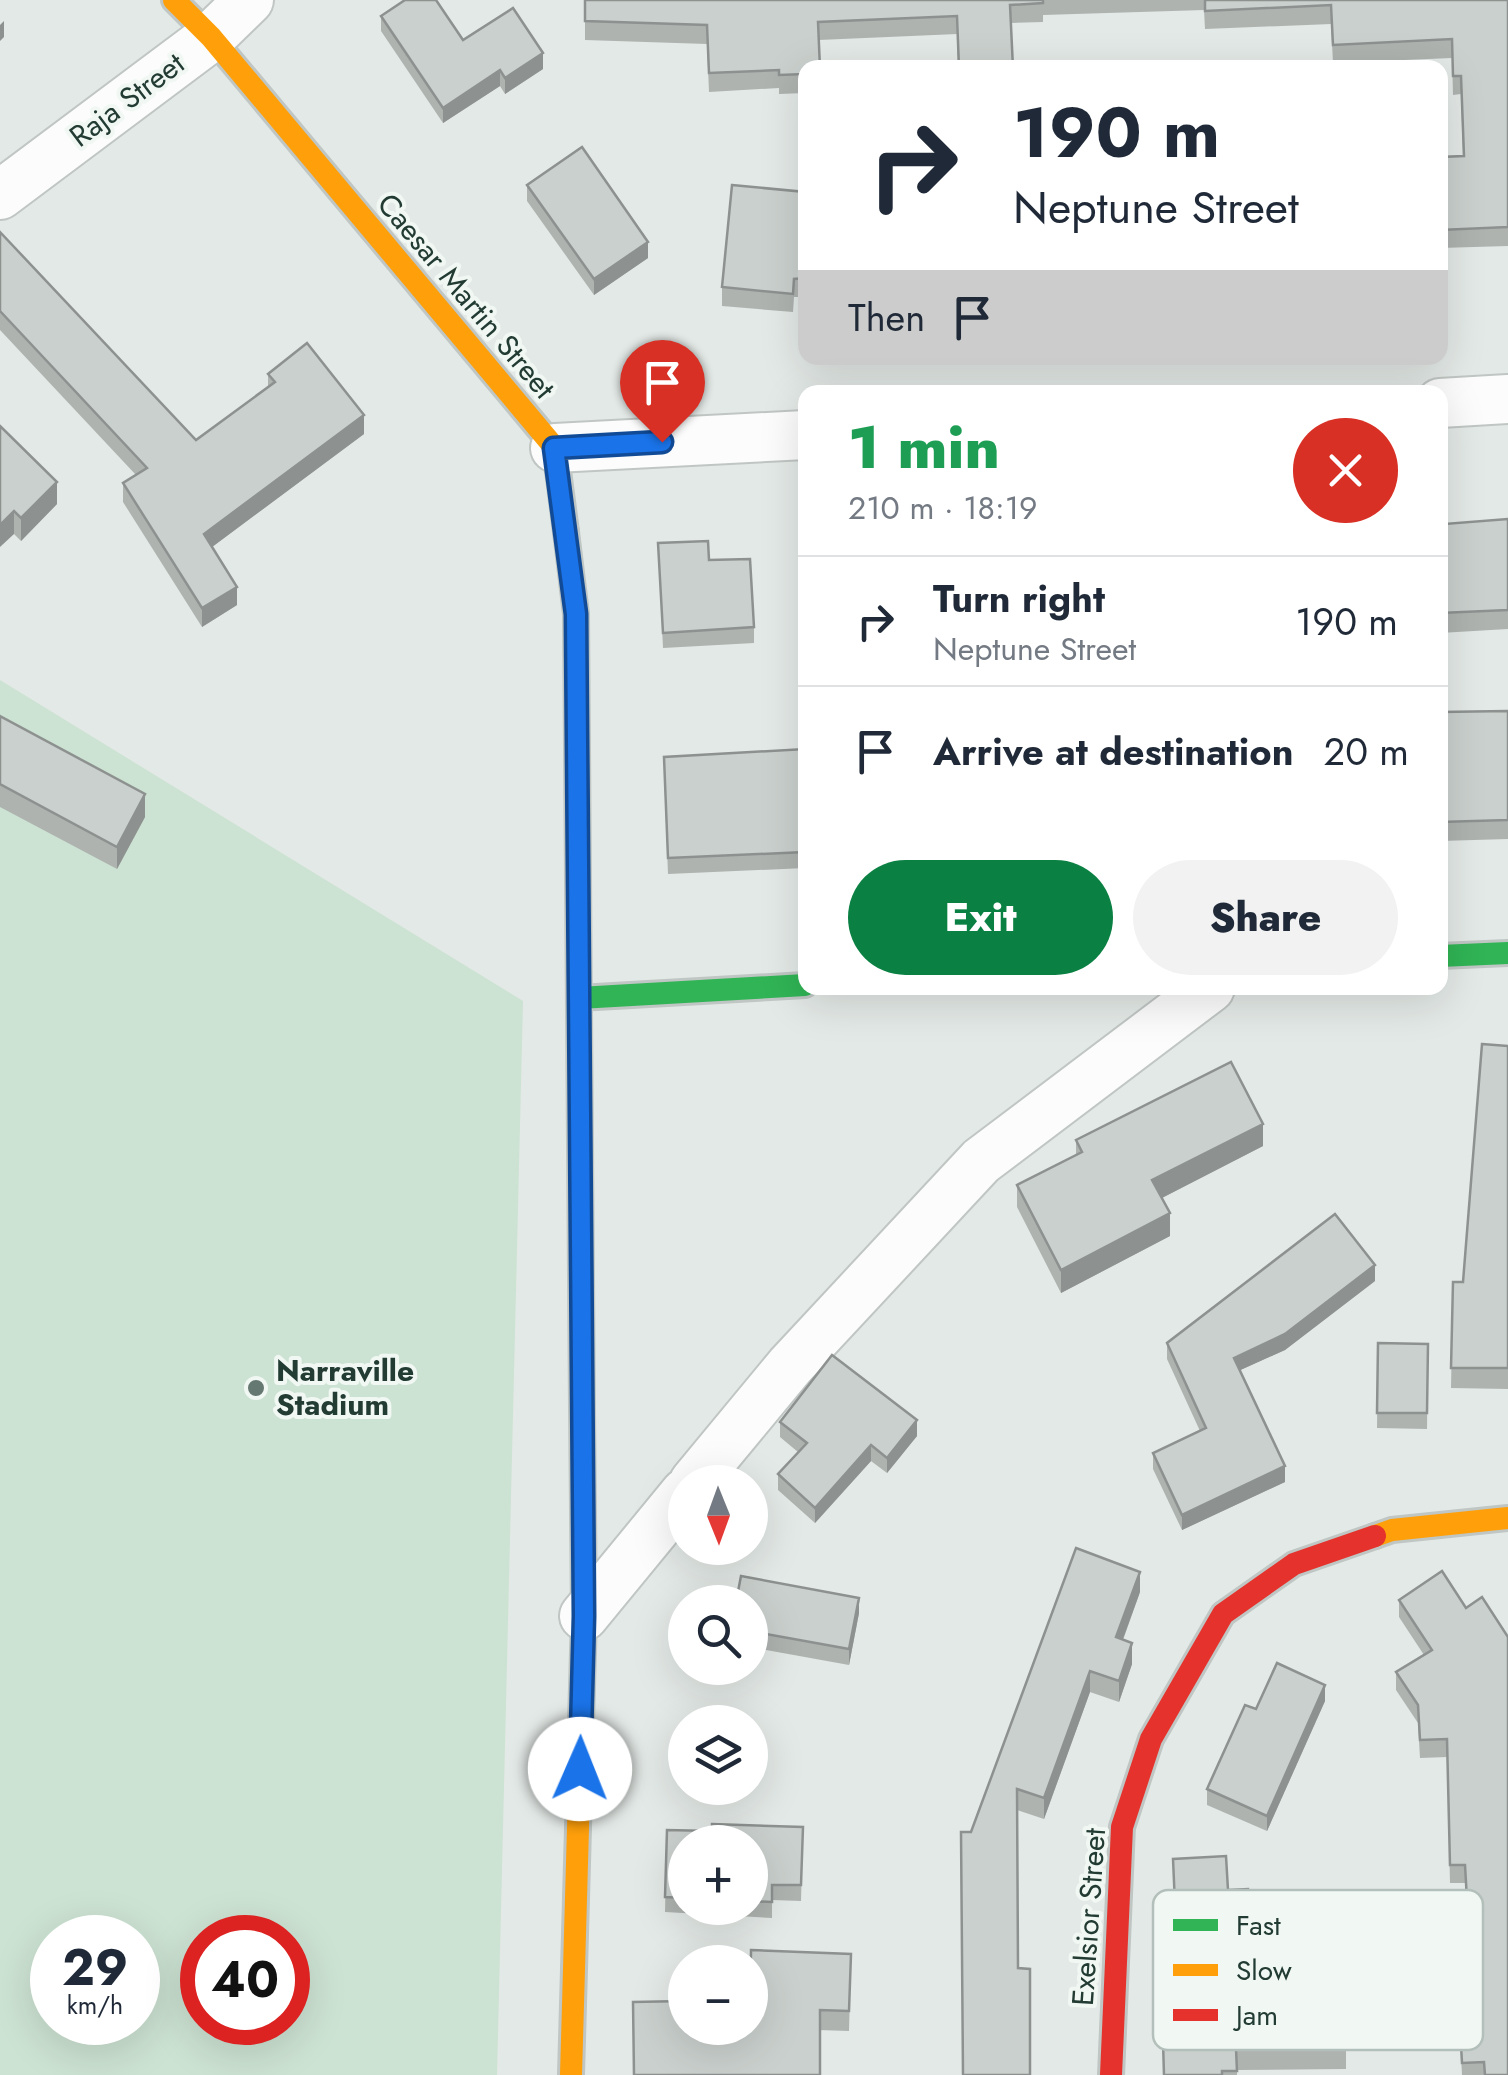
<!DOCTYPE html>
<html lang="en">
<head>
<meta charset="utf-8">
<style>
	:root { --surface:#fff; --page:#f2f2f3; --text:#1f2937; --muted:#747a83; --line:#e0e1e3; --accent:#0b8043 }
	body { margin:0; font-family:Jost,sans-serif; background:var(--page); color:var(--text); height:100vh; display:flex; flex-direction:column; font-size:38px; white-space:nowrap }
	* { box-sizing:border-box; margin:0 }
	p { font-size:32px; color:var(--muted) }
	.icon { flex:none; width:55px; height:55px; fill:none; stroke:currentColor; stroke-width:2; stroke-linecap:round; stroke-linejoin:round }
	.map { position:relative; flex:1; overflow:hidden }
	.side { position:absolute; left:798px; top:385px; width:650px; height:610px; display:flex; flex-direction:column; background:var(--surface); border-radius:20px; box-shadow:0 10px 40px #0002 }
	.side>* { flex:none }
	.top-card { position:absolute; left:798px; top:60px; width:650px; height:305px; border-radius:20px; box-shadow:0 10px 40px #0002; background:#fff; color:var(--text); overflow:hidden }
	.needle { width:65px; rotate:179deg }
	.controls { position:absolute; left:668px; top:1465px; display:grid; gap:20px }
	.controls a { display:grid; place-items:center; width:100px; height:100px; border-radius:50%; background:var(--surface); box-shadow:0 10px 40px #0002; font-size:50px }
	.speed { position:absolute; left:30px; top:1915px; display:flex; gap:20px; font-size:50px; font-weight:700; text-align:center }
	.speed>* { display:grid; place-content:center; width:130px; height:130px; border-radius:50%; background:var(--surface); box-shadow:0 10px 40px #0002; line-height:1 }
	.speed small { font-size:25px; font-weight:400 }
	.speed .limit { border:15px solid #d22; background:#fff; color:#111 }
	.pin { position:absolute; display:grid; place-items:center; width:85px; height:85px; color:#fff; margin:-102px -42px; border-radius:50% 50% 50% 0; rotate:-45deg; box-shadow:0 0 10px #0007 }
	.pin .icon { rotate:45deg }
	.me { position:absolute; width:110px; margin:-55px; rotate:1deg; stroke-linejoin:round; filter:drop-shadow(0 0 8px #0008) }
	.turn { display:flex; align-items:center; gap:35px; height:210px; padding:0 50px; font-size:45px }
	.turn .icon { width:130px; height:130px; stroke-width:2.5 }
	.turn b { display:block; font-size:70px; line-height:85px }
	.then { display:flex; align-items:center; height:95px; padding:0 50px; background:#0003; gap:20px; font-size:38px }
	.round { display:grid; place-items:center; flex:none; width:105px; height:105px; border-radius:52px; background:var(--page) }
	.head { display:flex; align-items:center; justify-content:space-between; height:170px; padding:0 50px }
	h1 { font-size:60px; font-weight:800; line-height:75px; color:#1e9e55 }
	.primary-button { display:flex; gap:20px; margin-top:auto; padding:20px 50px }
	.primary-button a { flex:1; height:115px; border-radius:60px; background:var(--accent); color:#fff; font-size:40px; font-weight:800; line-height:115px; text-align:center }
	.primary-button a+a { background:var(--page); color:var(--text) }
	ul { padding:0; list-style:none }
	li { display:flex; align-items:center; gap:30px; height:130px; padding:0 50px; border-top:2px solid var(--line) }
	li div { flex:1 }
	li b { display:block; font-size:38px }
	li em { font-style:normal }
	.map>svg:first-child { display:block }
	.green { fill:#cce2d2; fill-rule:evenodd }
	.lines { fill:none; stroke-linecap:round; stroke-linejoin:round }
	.street-casing { stroke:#c0c6c3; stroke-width:52 }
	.fast-casing { stroke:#bfc6c3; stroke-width:28 }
	.slow-casing { stroke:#bfc6c3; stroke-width:28 }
	.jam-casing { stroke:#bfc6c3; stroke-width:28 }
	.street { stroke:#fbfcfb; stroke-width:48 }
	.fast { stroke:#30b455; stroke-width:22 }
	.slow { stroke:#ff9f0a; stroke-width:22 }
	.jam { stroke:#e5322d; stroke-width:22 }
	.wall { fill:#aeb3b0; fill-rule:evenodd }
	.shaded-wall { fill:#8d9290 }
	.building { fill:#cad0cd; stroke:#8d9290; stroke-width:2.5 }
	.route-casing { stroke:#114b97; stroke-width:25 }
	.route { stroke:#1a73e8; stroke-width:18 }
	.poi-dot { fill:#667872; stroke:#f1f8f4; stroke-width:4 }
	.labels { text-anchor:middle; stroke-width:8; stroke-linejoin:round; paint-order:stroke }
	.street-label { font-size:30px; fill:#223b33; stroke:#f1f8f4 }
	.poi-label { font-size:30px; font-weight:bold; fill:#223b33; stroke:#f1f8f4; text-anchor:start }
	.key { fill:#f1f8f4; stroke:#b3bfba; stroke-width:2.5 }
	.key-label { font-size:28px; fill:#223b33 }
</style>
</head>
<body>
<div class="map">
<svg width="1508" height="2075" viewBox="0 0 1508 2075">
	<rect width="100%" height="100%" fill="#e3e9e6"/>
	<path class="green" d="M0,680L523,1001L497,2075H0ZM52,1938H138V2022H52ZM202,1938H288V2022H202Z"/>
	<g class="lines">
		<g class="street-casing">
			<g id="street">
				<path d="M0,195L211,37L249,0"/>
				<path d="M1440,403L1508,399"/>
				<path d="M555,448L805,435"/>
				<path d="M694,1482L790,1366L981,1161L1210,988"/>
				<path d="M584,1616L685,1493"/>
			</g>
		</g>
		<g class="fast-casing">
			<g id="fast">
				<path d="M566,532L576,614L582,1409"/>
				<path d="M1440,956L1508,953"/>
				<path d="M579,998L805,985"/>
			</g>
		</g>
		<g class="slow-casing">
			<g id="slow">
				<path d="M174,0L211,37L555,448L566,532"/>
				<path d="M1375,1536L1392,1530L1508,1518"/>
				<path d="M571,2075L584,1616L582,1409"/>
			</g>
		</g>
		<g class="jam-casing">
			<path id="jam" d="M1111,2075L1122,1827L1151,1739L1223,1614L1294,1564L1375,1536"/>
		</g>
		<use href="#street" class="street"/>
		<use href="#fast" class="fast"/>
		<use href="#slow" class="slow"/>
		<use href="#jam" class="jam"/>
	</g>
	<g class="wall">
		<path d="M585,0H1508V246L1440,248V157L1463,156L1461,94L1453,95L1452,58L1333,63L1331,24L1205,29L1204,10L1043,15V22L1011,23L1013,68H958L957,34L819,40L805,68V93L779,94V88L709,92L707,44L585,40Z"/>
		<path d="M381,16L463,40L543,69L505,94L500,86L443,123L381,31Z"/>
		<path d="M527,185L648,258L594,295L527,201Z"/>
		<path d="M805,192V297H794L793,312L722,306V287Z"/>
		<path d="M0,232L196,440L268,387V374L364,434L212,547L237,605L202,627L123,502V483L136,475L0,330Z"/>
		<path d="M0,426L57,504L21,541L14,534Z"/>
		<path d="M1440,481L1445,524L1508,519V629L1440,633Z"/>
		<path d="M658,543L709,560L754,627V643L663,648Z"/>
		<path d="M1508,711V839L1440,841V712Z"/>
		<path d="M0,716L145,817L117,869L0,807Z"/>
		<path d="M805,749V868L668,874L664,772Z"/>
		<path d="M1508,1046V1389L1451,1388L1453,1282H1463Z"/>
		<path d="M1076,1140L1263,1146L1162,1198L1170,1236L1061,1293L1017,1207V1185L1076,1155Z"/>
		<path d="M1375,1281L1285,1350L1240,1370L1285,1482L1182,1530L1153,1469V1453L1200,1431L1167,1359V1343Z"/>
		<path d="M1378,1343L1428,1344L1427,1429L1377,1428Z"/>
		<path d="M780,1422L917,1436L887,1473L871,1461L815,1523L778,1490V1474L798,1452L780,1437Z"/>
		<path d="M1442,1571L1508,2075H1462L1456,1954H1469L1465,1883H1450L1447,1757L1420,1758L1418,1723L1396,1690V1672L1424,1655L1399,1617V1600Z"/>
		<path d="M1140,1592L1123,1640L1132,1664L1119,1702L1090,1692L1044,1819L1017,1810L1018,1968L1030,2075L971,1832Z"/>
		<path d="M750,1602L859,1613L849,1665L750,1647Z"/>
		<path d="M1325,1701L1267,1831L1207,1805V1789L1256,1709Z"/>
		<path d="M803,1827L801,1901L772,1900V1918L665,1912L667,1830L712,1831ZM685,1842H750V1908H685Z"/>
		<path d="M1173,1859L1228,1890L1252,1983H1346V2069L1237,2070V2075H1163L1177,1973Z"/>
		<path d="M851,1954L849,2031L750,2028Z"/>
	</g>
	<g class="shaded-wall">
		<path d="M4,21V37L0,41V25Z"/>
		<path d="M543,53V69L505,94V78Z"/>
		<path d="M500,70V86L443,123V108Z"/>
		<path d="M648,242V258L594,295V279Z"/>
		<path d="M364,415V434L204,553V534Z"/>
		<path d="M57,482V504L21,541V518Z"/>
		<path d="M14,511V534L0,547V525Z"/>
		<path d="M237,587V605L202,627V608Z"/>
		<path d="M145,794V817L117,869V847Z"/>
		<path d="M1263,1124V1146L1152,1203V1180Z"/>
		<path d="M1170,1213V1236L1061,1293V1270Z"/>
		<path d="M1375,1265V1281L1285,1350L1234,1373V1358Z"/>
		<path d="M917,1420V1436L887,1473V1458Z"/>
		<path d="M871,1445V1461L815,1523V1508Z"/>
		<path d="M1285,1466V1482L1182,1530V1515Z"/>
		<path d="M1140,1572V1592L1116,1658V1637Z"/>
		<path d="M859,1598V1613L849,1665V1649Z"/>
		<path d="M1132,1643V1664L1119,1702V1681Z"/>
		<path d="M1090,1671V1692L1044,1819V1798Z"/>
		<path d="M1325,1685V1701L1267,1831V1816Z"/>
	</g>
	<g class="building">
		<path d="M405,0H436L463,40L513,8L543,53L505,78L500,70L443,108L381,16Z"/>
		<path d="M585,0H1043V3L1010,5L1013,68H959L957,16L818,22L820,68H805V74L779,75V70L709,73L707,25L585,21Z"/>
		<path d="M1205,0H1508V227L1440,230V157L1464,156L1461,76H1453L1452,39L1333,45L1331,5L1205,11Z"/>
		<path d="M582,147L648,242L594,279L527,185Z"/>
		<path d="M732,185L805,192V278L794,279L793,294L722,287Z"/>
		<path d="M0,232L196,440L275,382L268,374L307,343L364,415L204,534L237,587L202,608L123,483L147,468L0,311Z"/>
		<path d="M0,426L57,482L21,518L14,511L0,525Z"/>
		<path d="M1440,481H1443L1445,524L1508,519V610L1440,613Z"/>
		<path d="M708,541L709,560L750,559L754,627L663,633L658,543Z"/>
		<path d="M1508,711V820L1440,822V712Z"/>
		<path d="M0,716L145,794L117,847L0,784Z"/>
		<path d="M805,749V852L668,858L664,757Z"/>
		<path d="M1482,1044L1508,1046V1368H1451L1453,1282H1463Z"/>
		<path d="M1231,1062L1263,1124L1152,1180L1170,1213L1061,1270L1017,1185L1082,1152L1076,1140Z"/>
		<path d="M1335,1214L1375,1265L1285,1334L1234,1358L1285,1466L1182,1515L1153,1453L1206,1428L1167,1343Z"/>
		<path d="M1378,1343L1428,1344L1427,1413H1377Z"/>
		<path d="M832,1355L917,1420L887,1458L871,1445L815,1508L778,1474L807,1443L780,1422Z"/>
		<path d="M1076,1548L1140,1572L1116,1637L1132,1643L1119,1681L1090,1671L1044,1798L1017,1789L1018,1968L1030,1969V2075H963L961,1832H971Z"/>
		<path d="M1442,1571L1466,1608L1482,1597L1508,1637V2075H1485L1484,2062L1462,2063L1456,1954L1470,1953L1465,1865H1450L1447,1739L1420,1740L1418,1705L1396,1672L1432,1650L1399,1600Z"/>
		<path d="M741,1576L859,1598L849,1649L750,1631V1602H736Z"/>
		<path d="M1277,1663L1325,1685L1267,1816L1207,1789L1245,1705L1256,1709Z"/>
		<path d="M712,1824L803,1827L801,1885H772V1902L750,1901V1842H685V1898L665,1897L667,1830L712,1831Z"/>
		<path d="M1226,1856L1228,1890L1248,1889L1252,1983H1346V2049H1236L1237,2071H1222V2075H1164L1161,1974L1178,1973L1173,1859Z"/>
		<path d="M751,1950L851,1954L849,2011L820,2010V2075H634L633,2002L685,2001V2028H750Z"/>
	</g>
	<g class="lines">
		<g class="route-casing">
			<path id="route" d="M580,1769L584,1616L576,614L554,448L662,442"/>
		</g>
		<use href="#route" class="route"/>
	</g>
	<circle class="poi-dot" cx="256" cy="1388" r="10"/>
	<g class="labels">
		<g class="street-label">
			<text transform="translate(127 100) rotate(-37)" y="10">Raja Street</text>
			<text transform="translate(466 296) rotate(50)" y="10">Caesar Martin Street</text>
			<text transform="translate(1089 1917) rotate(-86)" y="10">Exelsior Street</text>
		</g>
		<g class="poi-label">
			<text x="276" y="1381">Narraville<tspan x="276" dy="34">Stadium</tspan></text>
		</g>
	</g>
	<rect x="1153" y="1890" width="330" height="160" rx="15" class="key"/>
	<rect x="1173" y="1919" width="45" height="12" fill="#30b455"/>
	<rect x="1173" y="1964" width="45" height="12" fill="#ff9f0a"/>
	<rect x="1173" y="2009" width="45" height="12" fill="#e5322d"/>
	<g class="key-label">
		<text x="1236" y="1935">Fast</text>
		<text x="1236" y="1980">Slow</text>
		<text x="1236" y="2025">Jam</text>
	</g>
</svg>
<div class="controls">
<a><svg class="needle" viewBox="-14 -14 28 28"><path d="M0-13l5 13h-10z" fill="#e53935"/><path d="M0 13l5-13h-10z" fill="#747a83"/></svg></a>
<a><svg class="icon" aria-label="search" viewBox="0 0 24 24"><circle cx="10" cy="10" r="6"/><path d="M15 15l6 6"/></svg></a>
<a><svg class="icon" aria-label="layers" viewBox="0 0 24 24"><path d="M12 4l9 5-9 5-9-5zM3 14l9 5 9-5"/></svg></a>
<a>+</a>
<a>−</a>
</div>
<div class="speed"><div>29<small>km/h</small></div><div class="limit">40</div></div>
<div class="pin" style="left:662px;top:442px;background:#d93025"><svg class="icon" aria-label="arrive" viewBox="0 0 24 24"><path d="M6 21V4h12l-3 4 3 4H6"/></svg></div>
<svg class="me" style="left:580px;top:1769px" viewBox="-20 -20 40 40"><circle r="19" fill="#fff"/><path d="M0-13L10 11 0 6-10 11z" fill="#1a73e8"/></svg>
<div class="top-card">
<div class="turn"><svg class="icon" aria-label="right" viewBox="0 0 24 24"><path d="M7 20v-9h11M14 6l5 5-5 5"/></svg><div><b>190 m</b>Neptune Street</div></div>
<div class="then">Then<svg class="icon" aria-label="arrive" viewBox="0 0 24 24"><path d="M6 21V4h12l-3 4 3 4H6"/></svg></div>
</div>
<section class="side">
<div class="head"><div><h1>1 min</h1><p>210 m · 18:19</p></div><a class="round" style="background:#d93025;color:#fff"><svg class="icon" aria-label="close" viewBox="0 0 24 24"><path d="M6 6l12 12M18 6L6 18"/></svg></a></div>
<ul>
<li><svg class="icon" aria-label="right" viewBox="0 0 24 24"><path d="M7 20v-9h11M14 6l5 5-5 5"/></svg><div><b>Turn right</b><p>Neptune Street</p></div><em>190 m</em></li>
<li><svg class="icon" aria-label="arrive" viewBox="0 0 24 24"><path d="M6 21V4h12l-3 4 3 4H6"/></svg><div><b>Arrive at destination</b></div><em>20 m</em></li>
</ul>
<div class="primary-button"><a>Exit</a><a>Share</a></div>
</section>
</div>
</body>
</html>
